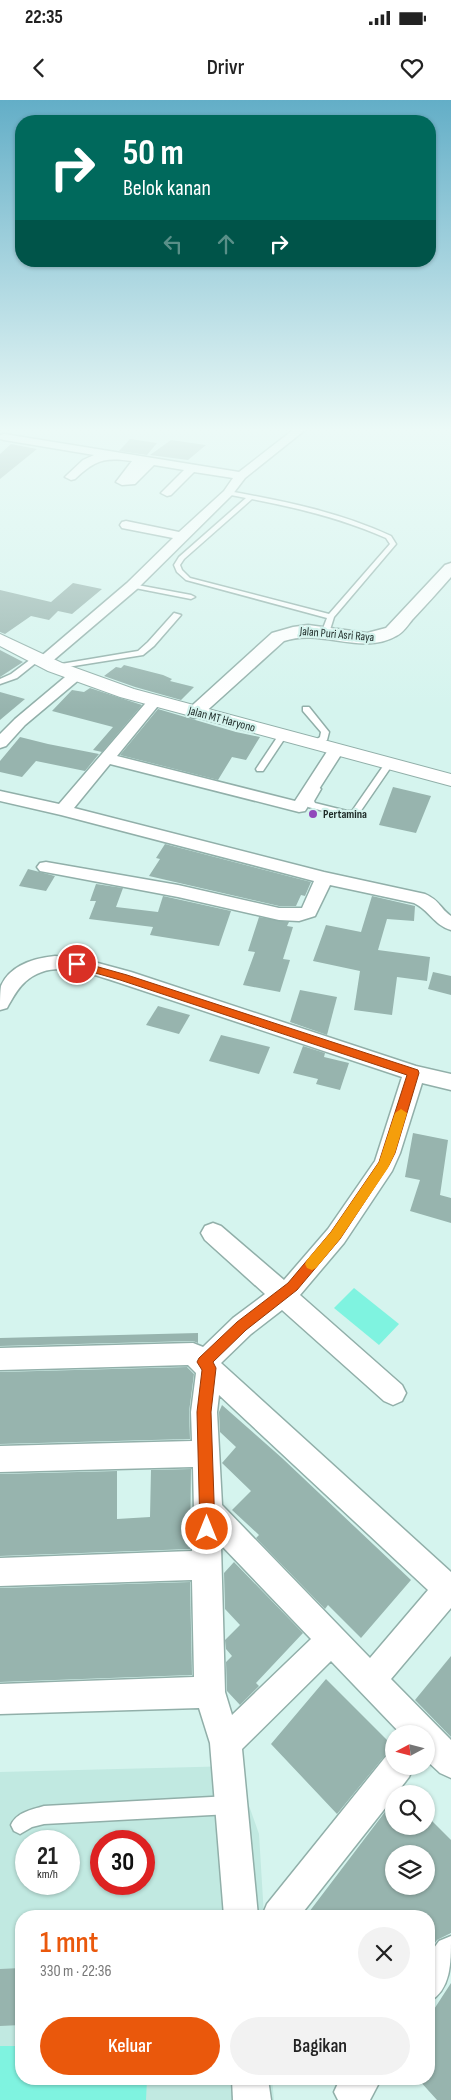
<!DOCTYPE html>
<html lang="id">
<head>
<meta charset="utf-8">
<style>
	:root { --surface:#fff; --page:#f2f2f2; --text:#222; --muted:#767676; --accent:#ea580c }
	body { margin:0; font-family:"Sofia Sans Condensed",sans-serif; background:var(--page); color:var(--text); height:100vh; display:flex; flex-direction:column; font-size:19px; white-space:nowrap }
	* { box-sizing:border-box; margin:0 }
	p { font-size:16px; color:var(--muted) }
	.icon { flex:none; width:28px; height:28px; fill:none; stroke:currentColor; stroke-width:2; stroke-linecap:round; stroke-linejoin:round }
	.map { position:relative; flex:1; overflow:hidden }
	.side { position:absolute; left:15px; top:1810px; width:420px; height:175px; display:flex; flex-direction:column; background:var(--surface); border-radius:20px; box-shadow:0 1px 4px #0004 }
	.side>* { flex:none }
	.guide { position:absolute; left:15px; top:15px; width:421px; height:152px; border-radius:20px; box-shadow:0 1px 4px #0004; background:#00695c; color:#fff; overflow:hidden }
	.needle { width:32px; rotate:263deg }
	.tools { position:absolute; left:385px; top:1625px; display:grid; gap:10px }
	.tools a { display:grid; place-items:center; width:50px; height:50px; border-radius:50%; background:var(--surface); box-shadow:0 1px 4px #0004; font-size:25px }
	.speed { position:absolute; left:15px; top:1730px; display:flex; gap:10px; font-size:25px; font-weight:700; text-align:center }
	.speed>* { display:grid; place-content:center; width:65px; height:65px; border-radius:50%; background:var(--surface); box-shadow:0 1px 4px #0004; line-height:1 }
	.speed small { font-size:12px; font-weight:400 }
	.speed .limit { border:8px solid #d22; background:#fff; color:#111 }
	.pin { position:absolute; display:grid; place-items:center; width:42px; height:42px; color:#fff; margin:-21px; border:2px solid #fff; border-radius:50%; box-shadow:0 1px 5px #0007 }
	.me { position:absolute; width:55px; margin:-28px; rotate:0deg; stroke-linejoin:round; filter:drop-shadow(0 0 4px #0008) }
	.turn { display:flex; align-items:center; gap:18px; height:105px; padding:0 25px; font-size:22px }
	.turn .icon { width:65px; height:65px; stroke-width:2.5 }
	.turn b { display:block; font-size:35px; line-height:42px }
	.lanes { display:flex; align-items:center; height:48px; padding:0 25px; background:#0003; justify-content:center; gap:25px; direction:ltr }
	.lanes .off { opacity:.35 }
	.round { display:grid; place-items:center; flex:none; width:52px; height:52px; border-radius:26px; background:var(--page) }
	.headline { display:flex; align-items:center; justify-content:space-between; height:85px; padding:0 25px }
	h1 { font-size:30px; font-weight:600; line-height:38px; color:var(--accent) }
	.action { display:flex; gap:10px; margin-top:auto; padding:10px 25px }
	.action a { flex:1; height:58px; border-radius:30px; background:var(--accent); color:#fff; font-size:20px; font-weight:600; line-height:58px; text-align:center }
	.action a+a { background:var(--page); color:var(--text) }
	.status { display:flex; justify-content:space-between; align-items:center; height:35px; padding:0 25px; background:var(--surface); direction:ltr }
	.status svg { height:14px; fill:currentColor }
	header { display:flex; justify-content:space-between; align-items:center; height:65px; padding:0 25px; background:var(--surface); font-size:22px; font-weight:600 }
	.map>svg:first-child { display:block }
	.built { fill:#c1e9e1; fill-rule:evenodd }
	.green { fill:#7ff3e0 }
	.building { fill:#97b4ae; fill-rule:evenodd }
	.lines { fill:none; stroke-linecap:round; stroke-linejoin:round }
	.service-casing { stroke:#91afa9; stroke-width:3 }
	.minor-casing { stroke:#91afa9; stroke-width:3 }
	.tertiary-casing { stroke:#91afa9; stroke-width:3 }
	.secondary-casing { stroke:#91afa9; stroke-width:2 }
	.service { fill:#fff; fill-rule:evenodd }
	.minor { fill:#fff; fill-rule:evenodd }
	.tertiary { fill:#fff; fill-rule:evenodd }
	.secondary { fill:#fff; fill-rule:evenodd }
	.route { fill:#ea580c; stroke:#983908 }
	.slow { fill:#f59e0b }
	.poi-dot { fill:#9148bb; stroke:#d5f4ee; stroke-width:2 }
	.labels { text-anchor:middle; stroke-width:4.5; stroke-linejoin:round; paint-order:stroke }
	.far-street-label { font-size:12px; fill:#1d2926; stroke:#d5f4ee }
	.far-poi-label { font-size:12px; font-weight:bold; fill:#1d2926; stroke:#d5f4ee; text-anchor:start }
</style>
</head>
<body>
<div class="status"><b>22:35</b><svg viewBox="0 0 49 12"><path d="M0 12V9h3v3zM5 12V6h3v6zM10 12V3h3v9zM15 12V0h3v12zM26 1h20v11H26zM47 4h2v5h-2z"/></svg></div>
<header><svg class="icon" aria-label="back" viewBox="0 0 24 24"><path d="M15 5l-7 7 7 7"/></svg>Drivr<svg class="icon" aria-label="heart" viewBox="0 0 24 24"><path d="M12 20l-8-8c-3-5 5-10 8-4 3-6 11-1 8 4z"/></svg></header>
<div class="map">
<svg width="451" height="2000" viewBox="0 0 451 2000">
	<rect width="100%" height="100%" fill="#d5f4ee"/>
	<path class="built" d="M235,1666L259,1734L264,1816H21V1979H272L274,2000H0V1672ZM26,1741H69V1784H26ZM101,1741H144V1784H101Z"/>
	<g class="green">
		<path d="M354,1188L399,1224L379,1245L334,1208Z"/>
		<path d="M0,1946H21V1979H147L146,2000H0Z"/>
	</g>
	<g class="building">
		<path d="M130,339L157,343L147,355L119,351Z"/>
		<path d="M171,340L206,345L188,360L150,355Z"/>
		<path d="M11,344L37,349L0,379V354Z"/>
		<path d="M73,483L102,489L72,514L58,511L49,520L31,516L5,534L0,532V490L51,502Z"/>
		<path d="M0,550L23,562L0,577Z"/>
		<path d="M124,565L163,575L172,579L170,581L194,587L181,600L135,587L104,576L116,567L121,568Z"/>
		<path d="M90,588L142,605L102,652L93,650L113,627L52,611L72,590L84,592Z"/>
		<path d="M0,592L25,599L0,620Z"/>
		<path d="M158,609L236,632L260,637L246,660L232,657L218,680L120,655Z"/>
		<path d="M20,637L48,644L99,654L85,671L36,661L22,677L0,672V661Z"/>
		<path d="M393,687L431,696L416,733L379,725Z"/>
		<path d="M165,744L311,782L305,796L301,795L296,806H279L149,776L160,759L156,758Z"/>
		<path d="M28,769L55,776L46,791L19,786Z"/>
		<path d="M96,784L123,788L116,807L158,812L163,796L231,811L219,846L150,835L153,827L89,819L96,801H90Z"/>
		<path d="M372,796L415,806L414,821L387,819L378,850L430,857L427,881L397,877L392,915L354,910L360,871L313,861L326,825L361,832Z"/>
		<path d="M259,817L289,822L287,826L293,827L283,859L290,860L280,892L243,885L255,852L248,851Z"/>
		<path d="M433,872L451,876V895L428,889Z"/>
		<path d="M300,890L337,897L327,935L290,922Z"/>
		<path d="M158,906L190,915L179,934L146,925Z"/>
		<path d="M221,935L270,947L259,974L209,961Z"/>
		<path d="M303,946L325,953L324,957L349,963L340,990L316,984L318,979L293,973Z"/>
		<path d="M413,1033L448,1040L440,1095L451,1098V1123L410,1111L420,1080L405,1077Z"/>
		<path d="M198,1233V1243L193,1241L0,1246V1238Z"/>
		<path d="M187,1267L194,1274L189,1312L190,1339L0,1344V1272Z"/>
		<path d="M222,1305L282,1358L411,1480L361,1538L328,1505L325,1509L256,1438L259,1435L232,1410L251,1391L222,1363L236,1347L220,1332L219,1312Z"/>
		<path d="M191,1369L190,1449L0,1456V1374L117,1371V1419L150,1417L151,1370Z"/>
		<path d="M234,1462L303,1533L256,1583L259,1586L240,1605L227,1591L226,1562L232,1556L226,1549L225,1540L240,1525L225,1509L224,1473Z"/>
		<path d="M190,1482L192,1575L0,1582V1488Z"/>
		<path d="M451,1556V1637L415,1600Z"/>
		<path d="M326,1579L394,1647V1650L386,1654L337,1714L271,1644Z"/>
		<path d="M394,1700V1726H426V1715L451,1740V1833L437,1840L429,1852V1816H306ZM394,1754H426V1786H394Z"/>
		<path d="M21,1868V1925L0,1926V1869Z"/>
		<path d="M451,1883V2000H437L418,1979H429V1917Z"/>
	</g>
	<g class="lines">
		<g class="service-casing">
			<g id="service">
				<path d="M228,391C284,401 339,412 391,436L396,444L334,517L329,533H323L322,531L327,518L186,480L177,472L174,465L179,457L246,398L226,394V392ZM252,399C299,408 343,419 386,438L390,444L329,514L190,478L182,470L180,465L184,459Z"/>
				<path d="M132,484L191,495L195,497L191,499L130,487V485Z"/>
				<path d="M174,513L181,515L154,546L143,555L55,569L51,567L55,565L138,551L148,542Z"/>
				<path d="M35,556L42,558L17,578L0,584V579L11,574Z"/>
				<path d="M303,607H309L329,632L327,640L317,646H311L310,644L320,637L321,632L303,611Z"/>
				<path d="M280,633L287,635L263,671H257L256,669Z"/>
				<path d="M389,661L393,664L358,715L347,717L308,707L306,701L314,687L317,686L321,689L314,701L315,703L347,711H352L386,662Z"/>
				<path d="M230,1696L236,1699L239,1705L236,1711L230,1714L44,1724L32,1727L20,1734L14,1731L11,1725C17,1712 31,1710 44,1706Z"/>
			</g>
		</g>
		<g class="minor-casing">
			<g id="minor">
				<path d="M293,330H305L245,378L232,395L137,489L49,564H39L37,561L39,558L127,483L173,438L122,428L120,425L122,422L126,421L179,432L224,391L233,378L194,372L171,395L167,396L161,393L184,370L154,365L135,384L122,385L116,382L132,361C104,357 95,360 75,379L71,380L65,377L67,375L83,360L94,355L4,340L0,339V335L4,334L239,372Z"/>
				<path d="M76,571L81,572L83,575L81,578L25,625L6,646L0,648V634L15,619L71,572Z"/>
				<path d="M155,597L160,598L162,601L117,656L295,701L330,647H342L344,650L305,711L299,712L110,664L74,708L324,772L425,794C441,801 439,808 451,816V830C434,825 429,810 414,803L330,785L315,816L299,821L279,820L178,797L40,771L37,767L40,763L46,762L178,785L279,808H302L314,781L61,715L0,701V691L59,704L150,598Z"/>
				<path d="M55,856L83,859L131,872L416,966L451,974V990L422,983L400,1053L392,1071L344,1143L300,1195L402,1285L406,1293L402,1301L393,1305L384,1301L282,1210L251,1234L221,1263L451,1472V1508L391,1579L451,1640V1678L440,1673L426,1660V1634H401L331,1561L242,1649L258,1816H224L210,1643L199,1608L0,1614V1584L194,1577L192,1480L0,1486V1458L192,1451L194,1411L193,1367L0,1372V1346L192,1341L191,1312L196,1273L188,1265L0,1270V1248L193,1243L203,1247L233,1218L265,1194L205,1140L201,1133L205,1126L213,1123L221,1126L284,1180L328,1129L375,1061L402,977L117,882C88,873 51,858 25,882C17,889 12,899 7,908L0,910C0,903 0,892 1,886C10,865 35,858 55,856ZM219,1295L428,1490L370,1558L222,1405L217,1312ZM221,1445L311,1539L232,1615L225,1592Z"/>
				<path d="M394,1652V1666H414L409,1677L396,1694H394V1697L300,1816H262L267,1804L387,1655Z"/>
				<path d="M451,1836C451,1864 451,1889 429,1902V1855L439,1841Z"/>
				<path d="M232,1979H268L271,2000H233Z"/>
				<path d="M340,1979H381L370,2000H338L334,1992Z"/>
			</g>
		</g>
		<g class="tertiary-casing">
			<path id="tertiary" d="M451,463V477C438,492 425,506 412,520C408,525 403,533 396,536C362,556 321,528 284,541L201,616L194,618L187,616L185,612L272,533L293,527L308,525L367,533L386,528L445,465Z"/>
		</g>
		<g class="secondary-casing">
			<path id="secondary" d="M0,534L62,563L134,589L451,674V686L120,597L48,571L0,546Z"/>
		</g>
		<use href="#service" class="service"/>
		<use href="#minor" class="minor"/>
		<use href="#tertiary" class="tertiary"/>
		<use href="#secondary" class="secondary"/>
	</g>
	<linearGradient id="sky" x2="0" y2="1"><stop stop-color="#63aec7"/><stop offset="0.54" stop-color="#ecfaf7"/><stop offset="1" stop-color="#ecfaf7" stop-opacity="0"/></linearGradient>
	<rect width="451" height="610" fill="url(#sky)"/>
	<path class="route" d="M77,861L127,875L418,970L419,973L395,1053L389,1065L340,1139L297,1190L246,1230L213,1262L216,1268L211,1312L215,1429L213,1434L207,1436L202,1434L200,1429L197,1312L202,1270L197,1262L199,1258L237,1222L288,1183L331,1132L379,1062L407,975L120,880L74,867V862Z"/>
	<path class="slow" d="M401,1009L407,1013L395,1053L388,1068L340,1139L316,1168L312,1170L307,1168L305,1164L307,1160L331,1132L379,1062L395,1013Z"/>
	<circle class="poi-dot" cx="313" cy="714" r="5"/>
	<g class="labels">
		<g class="far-street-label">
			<text transform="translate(337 534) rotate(5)" y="4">Jalan Puri Asri Raya</text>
			<text transform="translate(222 619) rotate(15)" y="4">Jalan MT Haryono</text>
		</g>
		<g class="far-poi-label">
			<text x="323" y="718">Pertamina</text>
		</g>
	</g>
</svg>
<div class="tools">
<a><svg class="needle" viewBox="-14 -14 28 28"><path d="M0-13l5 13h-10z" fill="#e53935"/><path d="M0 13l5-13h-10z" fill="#767676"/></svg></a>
<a><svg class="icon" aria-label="search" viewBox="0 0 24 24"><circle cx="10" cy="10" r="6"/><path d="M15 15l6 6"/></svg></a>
<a><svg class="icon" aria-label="layers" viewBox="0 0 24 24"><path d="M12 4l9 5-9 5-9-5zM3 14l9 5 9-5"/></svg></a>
</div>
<div class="speed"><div>21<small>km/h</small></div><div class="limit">30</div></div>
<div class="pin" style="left:77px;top:864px;background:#d93025"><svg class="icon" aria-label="arrive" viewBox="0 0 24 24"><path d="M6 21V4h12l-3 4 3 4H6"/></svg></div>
<svg class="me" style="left:207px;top:1429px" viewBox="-20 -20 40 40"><circle r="17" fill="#ea580c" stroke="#fff" stroke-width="3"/><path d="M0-11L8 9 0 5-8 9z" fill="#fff"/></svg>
<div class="guide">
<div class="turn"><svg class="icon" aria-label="right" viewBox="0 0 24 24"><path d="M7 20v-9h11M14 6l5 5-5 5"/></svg><div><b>50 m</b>Belok kanan</div></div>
<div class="lanes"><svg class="icon off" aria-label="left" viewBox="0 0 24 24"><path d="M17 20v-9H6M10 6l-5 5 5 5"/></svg><svg class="icon off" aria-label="ahead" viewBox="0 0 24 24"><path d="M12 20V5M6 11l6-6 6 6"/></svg><svg class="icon" aria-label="right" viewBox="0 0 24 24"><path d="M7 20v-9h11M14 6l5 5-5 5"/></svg></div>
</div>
<section class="side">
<div class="headline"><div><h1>1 mnt</h1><p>330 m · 22:36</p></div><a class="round"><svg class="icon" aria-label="close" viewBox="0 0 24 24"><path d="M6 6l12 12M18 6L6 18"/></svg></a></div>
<div class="action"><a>Keluar</a><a>Bagikan</a></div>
</section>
</div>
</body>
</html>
